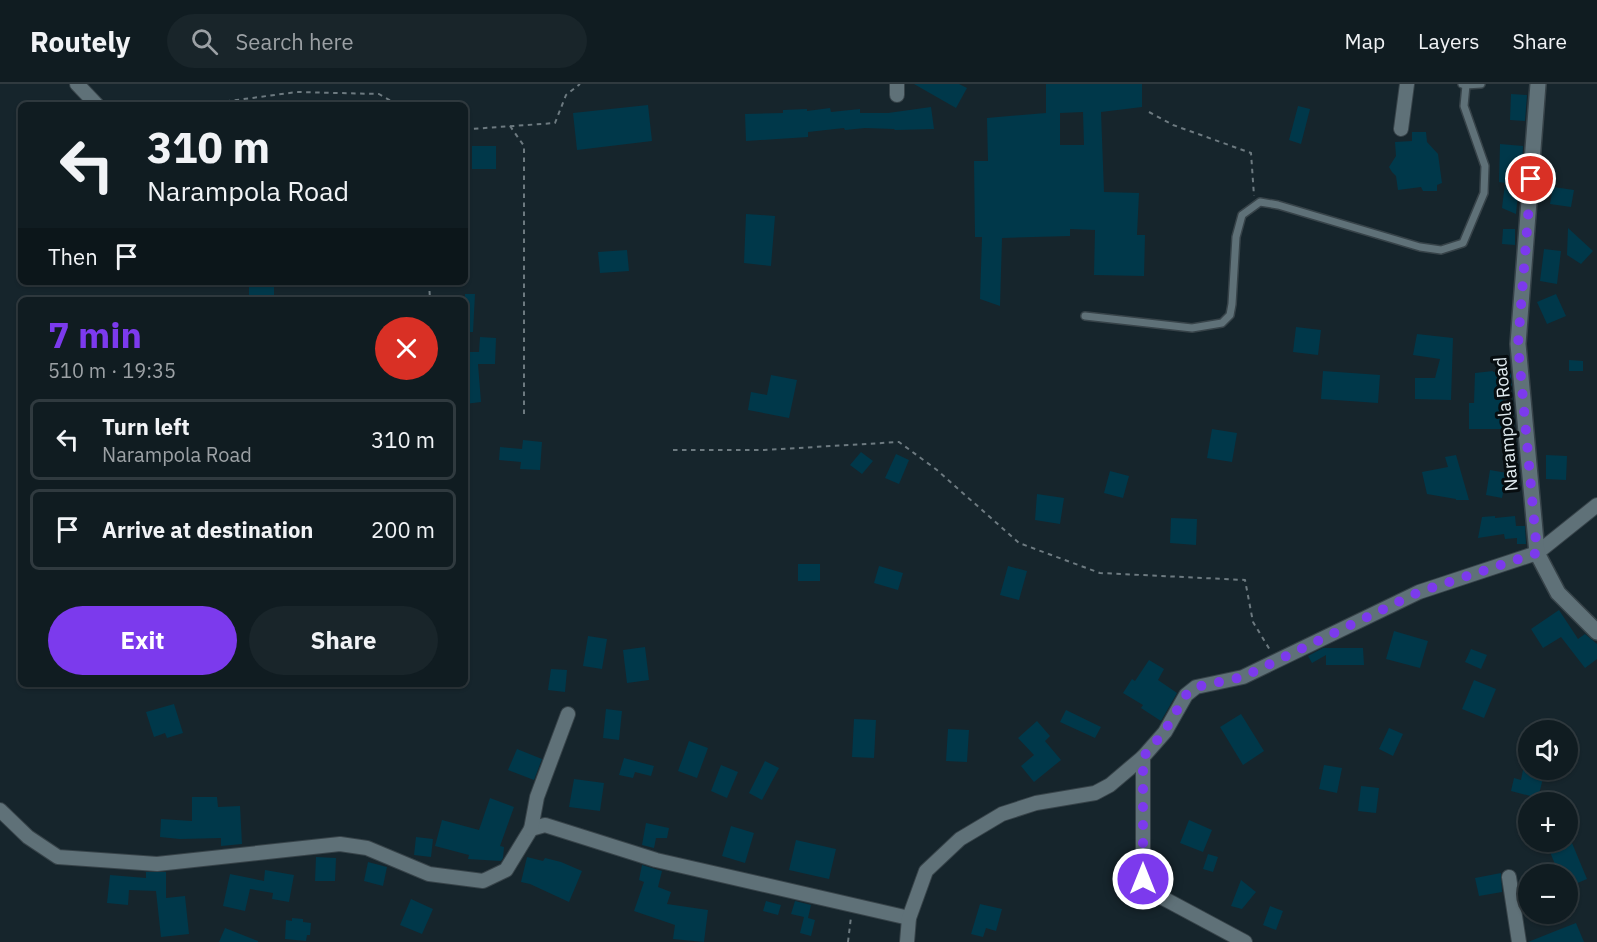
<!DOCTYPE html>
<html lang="en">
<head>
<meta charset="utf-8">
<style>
	:root { --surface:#101c21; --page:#19252a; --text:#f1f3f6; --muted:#9ca1a5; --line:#303a3f; --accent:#7c3aed }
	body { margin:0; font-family:"IBM Plex Sans",sans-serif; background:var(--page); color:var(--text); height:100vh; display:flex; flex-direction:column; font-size:22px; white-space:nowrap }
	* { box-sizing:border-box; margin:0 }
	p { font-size:20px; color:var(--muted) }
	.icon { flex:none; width:33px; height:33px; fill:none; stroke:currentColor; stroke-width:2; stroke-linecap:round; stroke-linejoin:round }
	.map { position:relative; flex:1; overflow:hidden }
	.details { position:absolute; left:18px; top:213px; width:450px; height:390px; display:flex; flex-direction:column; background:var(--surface); border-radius:9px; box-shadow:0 2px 4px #0004,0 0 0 2px var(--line) }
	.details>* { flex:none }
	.banner { position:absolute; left:18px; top:18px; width:450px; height:183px; border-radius:9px; box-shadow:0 2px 4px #0004,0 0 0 2px var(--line); background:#101c21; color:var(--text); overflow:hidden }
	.tools { position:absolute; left:1518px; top:636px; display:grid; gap:12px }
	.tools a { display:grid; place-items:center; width:60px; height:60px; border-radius:50%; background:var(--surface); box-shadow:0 2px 4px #0004,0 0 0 2px var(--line); font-size:30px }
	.pin { position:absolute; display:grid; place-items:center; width:51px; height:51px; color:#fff; margin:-26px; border:3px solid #fff; border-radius:50%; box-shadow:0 2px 6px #0007 }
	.me { position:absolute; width:66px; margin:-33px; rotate:0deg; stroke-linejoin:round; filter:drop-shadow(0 0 4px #0008) }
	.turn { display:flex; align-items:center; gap:21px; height:126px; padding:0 30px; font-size:27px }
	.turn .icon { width:78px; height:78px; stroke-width:2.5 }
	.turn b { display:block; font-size:42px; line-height:51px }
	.then { display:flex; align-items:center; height:57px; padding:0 30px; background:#0003; gap:12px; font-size:22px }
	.round { display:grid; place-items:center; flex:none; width:63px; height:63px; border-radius:32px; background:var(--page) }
	.summary { display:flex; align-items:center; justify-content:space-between; height:102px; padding:0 30px }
	h1 { font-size:36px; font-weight:700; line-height:45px; color:var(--accent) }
	.button { display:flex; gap:12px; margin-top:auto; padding:12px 30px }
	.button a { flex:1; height:69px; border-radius:36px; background:var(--accent); color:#fff; font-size:24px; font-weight:700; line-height:69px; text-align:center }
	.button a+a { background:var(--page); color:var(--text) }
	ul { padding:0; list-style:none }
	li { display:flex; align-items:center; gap:18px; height:81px; margin:0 12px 9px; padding:0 18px; border:3px solid var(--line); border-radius:9px }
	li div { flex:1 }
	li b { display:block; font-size:22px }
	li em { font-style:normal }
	header { display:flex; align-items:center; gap:36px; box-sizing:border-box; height:84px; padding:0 30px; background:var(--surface); border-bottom:2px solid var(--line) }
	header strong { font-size:28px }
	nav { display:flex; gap:33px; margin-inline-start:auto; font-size:21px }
	.search { width:420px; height:54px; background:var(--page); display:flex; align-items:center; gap:15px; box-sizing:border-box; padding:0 21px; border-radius:33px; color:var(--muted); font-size:22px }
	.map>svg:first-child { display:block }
	.building { fill:#00384a; fill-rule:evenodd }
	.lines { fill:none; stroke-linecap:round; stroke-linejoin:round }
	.lane-casing { stroke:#374349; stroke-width:10 }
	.street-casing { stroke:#374349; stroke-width:16 }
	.secondary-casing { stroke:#374349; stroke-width:18 }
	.path { stroke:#6d7a80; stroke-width:2; stroke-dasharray:4.5 4.5; stroke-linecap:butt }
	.lane { stroke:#5f7178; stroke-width:7 }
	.street { stroke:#5f7178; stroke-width:14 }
	.secondary { stroke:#5f7178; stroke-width:15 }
	.route { stroke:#7c3aed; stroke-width:10; stroke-dasharray:0 18 }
	.labels { text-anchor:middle; stroke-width:6; stroke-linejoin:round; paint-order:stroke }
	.street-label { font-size:18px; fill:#e0eaef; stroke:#070d10 }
</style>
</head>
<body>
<header>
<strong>Routely</strong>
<div class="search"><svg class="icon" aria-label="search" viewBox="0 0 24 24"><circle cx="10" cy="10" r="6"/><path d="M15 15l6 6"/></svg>Search here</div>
<nav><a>Map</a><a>Layers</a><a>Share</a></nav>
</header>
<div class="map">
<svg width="1597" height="858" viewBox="0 0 1597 858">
	<rect width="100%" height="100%" fill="#16252c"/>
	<g class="building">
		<path d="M914,0H959L967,4L956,24Z"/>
		<path d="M1046,0H1142V23L1101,28L1104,108L1139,109L1137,151H1145L1144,192L1094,191L1095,146L1070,145V152L1002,154L1000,222L980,215L982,153H975L974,77H988L987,34L1046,29ZM1083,28L1084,61H1060V29Z"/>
		<path d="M1511,10L1527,11L1525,37L1510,36Z"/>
		<path d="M648,21L652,57L577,66L573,29Z"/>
		<path d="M1298,22L1310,25L1301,60L1289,56Z"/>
		<path d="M931,23L934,45L895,46L894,45L865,44L845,46L844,44L808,48V53L746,57L745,30L783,29V26L807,25V27L830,24L831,28L860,25V29H888Z"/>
		<path d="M1412,48H1426L1427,58L1438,70L1442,99L1437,101V107H1423L1421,103L1398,106L1396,92L1392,88L1389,83L1396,72L1395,58L1412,57Z"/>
		<path d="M1500,60L1523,62L1521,99H1519L1516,130L1502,124L1505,99L1499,98Z"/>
		<rect x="472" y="62" width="24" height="23"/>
		<path d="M1553,103L1574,106L1571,123L1550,120Z"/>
		<path d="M746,130L775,132L771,182L744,179Z"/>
		<path d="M1568,144L1593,167L1581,180L1567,171Z"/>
		<path d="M1503,145H1515V161L1502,160Z"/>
		<path d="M1544,165L1561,167L1557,200L1540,197Z"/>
		<path d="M627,166L629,187L600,189L598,168Z"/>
		<rect x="249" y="198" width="25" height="18"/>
		<path d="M465,210H475L473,248H465Z"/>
		<path d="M1556,210L1566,232L1547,240L1537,218Z"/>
		<path d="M1296,243L1321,246L1318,271L1293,268Z"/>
		<path d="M1417,250L1453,254L1451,316L1415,315V294H1435L1440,275L1413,271Z"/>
		<path d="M480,253L496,254L495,280H478L481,318L465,320V268H479Z"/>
		<path d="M1569,276L1583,277V287H1569Z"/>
		<path d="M1323,287L1380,291L1378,319L1321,315Z"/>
		<path d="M1493,287V288L1511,289L1512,306H1503L1502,345H1469V319H1474L1475,289Z"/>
		<path d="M771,291L797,296L789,334L748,326L751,308L767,311Z"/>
		<path d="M1212,345L1237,349L1232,378L1207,374Z"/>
		<path d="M523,356L542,358L540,386L520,385L521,378L499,376L500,363L522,365Z"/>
		<path d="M861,368L873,377L862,390L850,381Z"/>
		<path d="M896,370L909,376L899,400L885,394Z"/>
		<path d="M1456,371L1469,416H1456V415L1427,410L1422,388L1448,383L1445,373Z"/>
		<path d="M1546,371L1567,372L1566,396L1546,395Z"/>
		<path d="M1490,386L1507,389L1502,414L1486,411Z"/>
		<path d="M1110,387L1129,392L1123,414L1104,409Z"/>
		<path d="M1037,410L1064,414L1060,440L1035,436Z"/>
		<path d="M1495,432V434L1515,432L1516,442H1525L1526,460H1517V454L1505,455L1504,450L1478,454L1482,433Z"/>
		<path d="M1171,434L1197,435L1196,461L1170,459Z"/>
		<rect x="798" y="480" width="22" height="17"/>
		<path d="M879,482L903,489L898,506L874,499Z"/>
		<path d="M1008,482L1027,487L1019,516L1000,511Z"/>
		<path d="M1559,526L1578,555L1585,550L1597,560V575L1585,584L1561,553L1543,564L1531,545Z"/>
		<path d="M1394,547L1428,557L1420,584L1386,575Z"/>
		<path d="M588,552L607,555L602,585L583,582Z"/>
		<path d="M645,563L649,596L627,599L623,566Z"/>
		<path d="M1323,564H1363L1364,581H1326V571L1312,579L1308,572Z"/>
		<path d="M1471,565L1487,571L1481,585L1465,578Z"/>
		<path d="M1149,576L1164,585L1158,596L1177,609L1161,637L1141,624L1143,621L1123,609L1132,595L1135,597Z"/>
		<path d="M551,585L567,586L565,608L548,606Z"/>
		<path d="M1474,596L1496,605L1484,634L1462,625Z"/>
		<path d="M174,620L183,649L167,654L165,649L154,653L146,628Z"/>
		<path d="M606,625L622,627L619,656L603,654Z"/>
		<path d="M1066,626L1101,643L1095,654L1060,638Z"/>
		<path d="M1241,630L1264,667L1243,681L1220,643Z"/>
		<path d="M854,635L876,636L874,674L852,673Z"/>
		<path d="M1037,637L1050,652L1045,657L1061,676L1034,698L1021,682L1034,671L1018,654Z"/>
		<path d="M1389,644L1403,650L1393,672L1379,665Z"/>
		<path d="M948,645L969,646L967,678L946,677Z"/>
		<path d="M689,657L708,664L697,694L678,687Z"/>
		<path d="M517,665L542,675L534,696L508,686Z"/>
		<path d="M624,674L654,682L651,692L635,688L633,694L619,691Z"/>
		<path d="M765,677L779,684L762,716L749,709Z"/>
		<path d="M721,681L738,688L727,714L711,707Z"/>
		<path d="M1324,681L1342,684L1337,709L1319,705Z"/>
		<path d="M1523,686H1545L1538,714L1511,707L1514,694L1521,696Z"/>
		<path d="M574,695L604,699L600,727L569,723Z"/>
		<path d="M1361,702L1379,704L1376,729L1358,727Z"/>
		<path d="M192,713H217L218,723L240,722L242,760L221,762V754L180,755L160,753L161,735L192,737Z"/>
		<path d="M490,714L514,723L500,762L504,763L503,774L501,777L468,775L469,771L435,762L442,736L479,746Z"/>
		<path d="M1189,736L1212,746L1203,768L1180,759Z"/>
		<path d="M646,739L669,744L667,754H656L654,764L642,761Z"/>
		<path d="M731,742L754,749L745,779L722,772Z"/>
		<path d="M416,753L433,755L431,773L414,771Z"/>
		<path d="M796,756L836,765L829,795L789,786Z"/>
		<path d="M1572,759L1587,795L1568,803V790H1559L1550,768Z"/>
		<path d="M1208,770L1218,773L1213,788L1203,785Z"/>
		<path d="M316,773L336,774L335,797H315Z"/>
		<path d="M527,773L543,777L545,774L561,778L582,787L569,818L530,800L521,798Z"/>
		<path d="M368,778L387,783L383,802L364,797Z"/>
		<path d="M642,781L662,787L658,803L671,808L667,820L708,826L704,858L673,855L675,841L634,827L644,798L639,796Z"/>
		<path d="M265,786L294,791L289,818L272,815L273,809L250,805L245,827L223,822L230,790L264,797Z"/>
		<path d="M146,788H166V814L185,812L189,850L161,853L156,807L129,806L128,821L107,819L110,791L146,794Z"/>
		<path d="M1501,789L1502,808L1479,812L1475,794Z"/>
		<path d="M1241,796L1256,808L1242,825L1231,822Z"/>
		<path d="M411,815L433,825L422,850L400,841Z"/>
		<path d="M766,817L781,821L778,831L763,827Z"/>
		<path d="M795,817L811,821L808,834L815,836L811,852L800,849L804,833L791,830Z"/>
		<path d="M980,820L1002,825L996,847L986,844L983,853L971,850Z"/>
		<path d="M1270,822L1283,827L1276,846L1263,841Z"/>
		<path d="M292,834L303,835V838L311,839L310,851H307L306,857L285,855L286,836L292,837Z"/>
		<path d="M1576,839L1584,858H1528L1553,848Z"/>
		<path d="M225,844L258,857V858H219Z"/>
	</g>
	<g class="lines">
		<g class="lane-casing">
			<g id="lane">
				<path d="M1462,0L1466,1L1481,0"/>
				<path d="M1085,232L1192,244L1222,239L1230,231L1232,220L1236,153L1242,131L1260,118L1278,121L1420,163L1441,166L1463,159L1484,109L1485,82L1464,22L1466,1"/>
			</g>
		</g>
		<g class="street-casing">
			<g id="street">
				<path d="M77,0L97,21"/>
				<path d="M897,0V11"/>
				<path d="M1401,45L1407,0"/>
				<path d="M1143,673V795L1148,806L1245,858"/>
				<path d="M0,726L28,753L58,773L157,780L340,760L367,764L429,790L483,797L506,786L531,745L545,741L656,776L909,834"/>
				<path d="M531,745L537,713L568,630"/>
				<path d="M1509,793L1519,858"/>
				<path d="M907,858L909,834L926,787L960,755L1002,730L1036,719L1095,709L1110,701L1143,673L1165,648L1186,611L1196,603L1243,593L1419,508L1537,469L1597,421"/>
			</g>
		</g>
		<g class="secondary-casing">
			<path id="secondary" d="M1538,0L1518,260L1537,469L1558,509L1597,548"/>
		</g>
		<g class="path">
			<path d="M199,21L297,8L379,10L398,21"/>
			<path d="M1149,28L1173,41L1251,69L1254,112"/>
			<path d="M510,42L524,62V334"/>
			<path d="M465,44L471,45L555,39L566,11L580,0"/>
			<path d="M429,198L430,216"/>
			<path d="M673,366H764L899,358L937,386L1019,459L1100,489L1245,496L1253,538L1270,566"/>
			<path d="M848,858L851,833"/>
		</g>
		<use href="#lane" class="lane"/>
		<use href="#street" class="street"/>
		<use href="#secondary" class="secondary"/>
	</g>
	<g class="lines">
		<path class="route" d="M1143,795V673L1164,648L1186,611L1196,603L1243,593L1419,508L1537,469L1518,260L1531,95"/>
	</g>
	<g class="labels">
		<g class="street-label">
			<text transform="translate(1506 340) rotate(-95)" y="6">Narampola Road</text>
		</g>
	</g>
</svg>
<div class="tools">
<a><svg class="icon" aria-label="sound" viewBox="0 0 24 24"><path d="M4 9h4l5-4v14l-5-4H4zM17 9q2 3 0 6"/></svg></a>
<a>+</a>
<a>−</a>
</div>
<div class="pin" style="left:1531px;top:95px;background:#d93025"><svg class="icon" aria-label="arrive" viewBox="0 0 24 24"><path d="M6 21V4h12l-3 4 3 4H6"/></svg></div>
<svg class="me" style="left:1143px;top:795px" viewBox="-20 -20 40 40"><circle r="17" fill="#7c3aed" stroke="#fff" stroke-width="3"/><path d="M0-11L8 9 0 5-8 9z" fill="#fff"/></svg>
<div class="banner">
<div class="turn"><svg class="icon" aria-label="left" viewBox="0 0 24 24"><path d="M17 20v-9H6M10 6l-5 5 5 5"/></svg><div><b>310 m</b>Narampola Road</div></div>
<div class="then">Then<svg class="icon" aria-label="arrive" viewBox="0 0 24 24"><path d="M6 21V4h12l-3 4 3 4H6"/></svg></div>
</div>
<section class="details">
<div class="summary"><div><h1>7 min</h1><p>510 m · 19:35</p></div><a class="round" style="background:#d93025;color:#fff"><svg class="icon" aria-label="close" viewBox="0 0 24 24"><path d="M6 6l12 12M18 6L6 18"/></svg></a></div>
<ul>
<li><svg class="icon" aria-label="left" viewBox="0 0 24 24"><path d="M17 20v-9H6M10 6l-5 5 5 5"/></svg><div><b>Turn left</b><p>Narampola Road</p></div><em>310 m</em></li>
<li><svg class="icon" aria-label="arrive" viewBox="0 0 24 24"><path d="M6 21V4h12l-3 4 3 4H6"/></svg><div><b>Arrive at destination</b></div><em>200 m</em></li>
</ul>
<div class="button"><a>Exit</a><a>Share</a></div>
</section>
</div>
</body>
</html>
